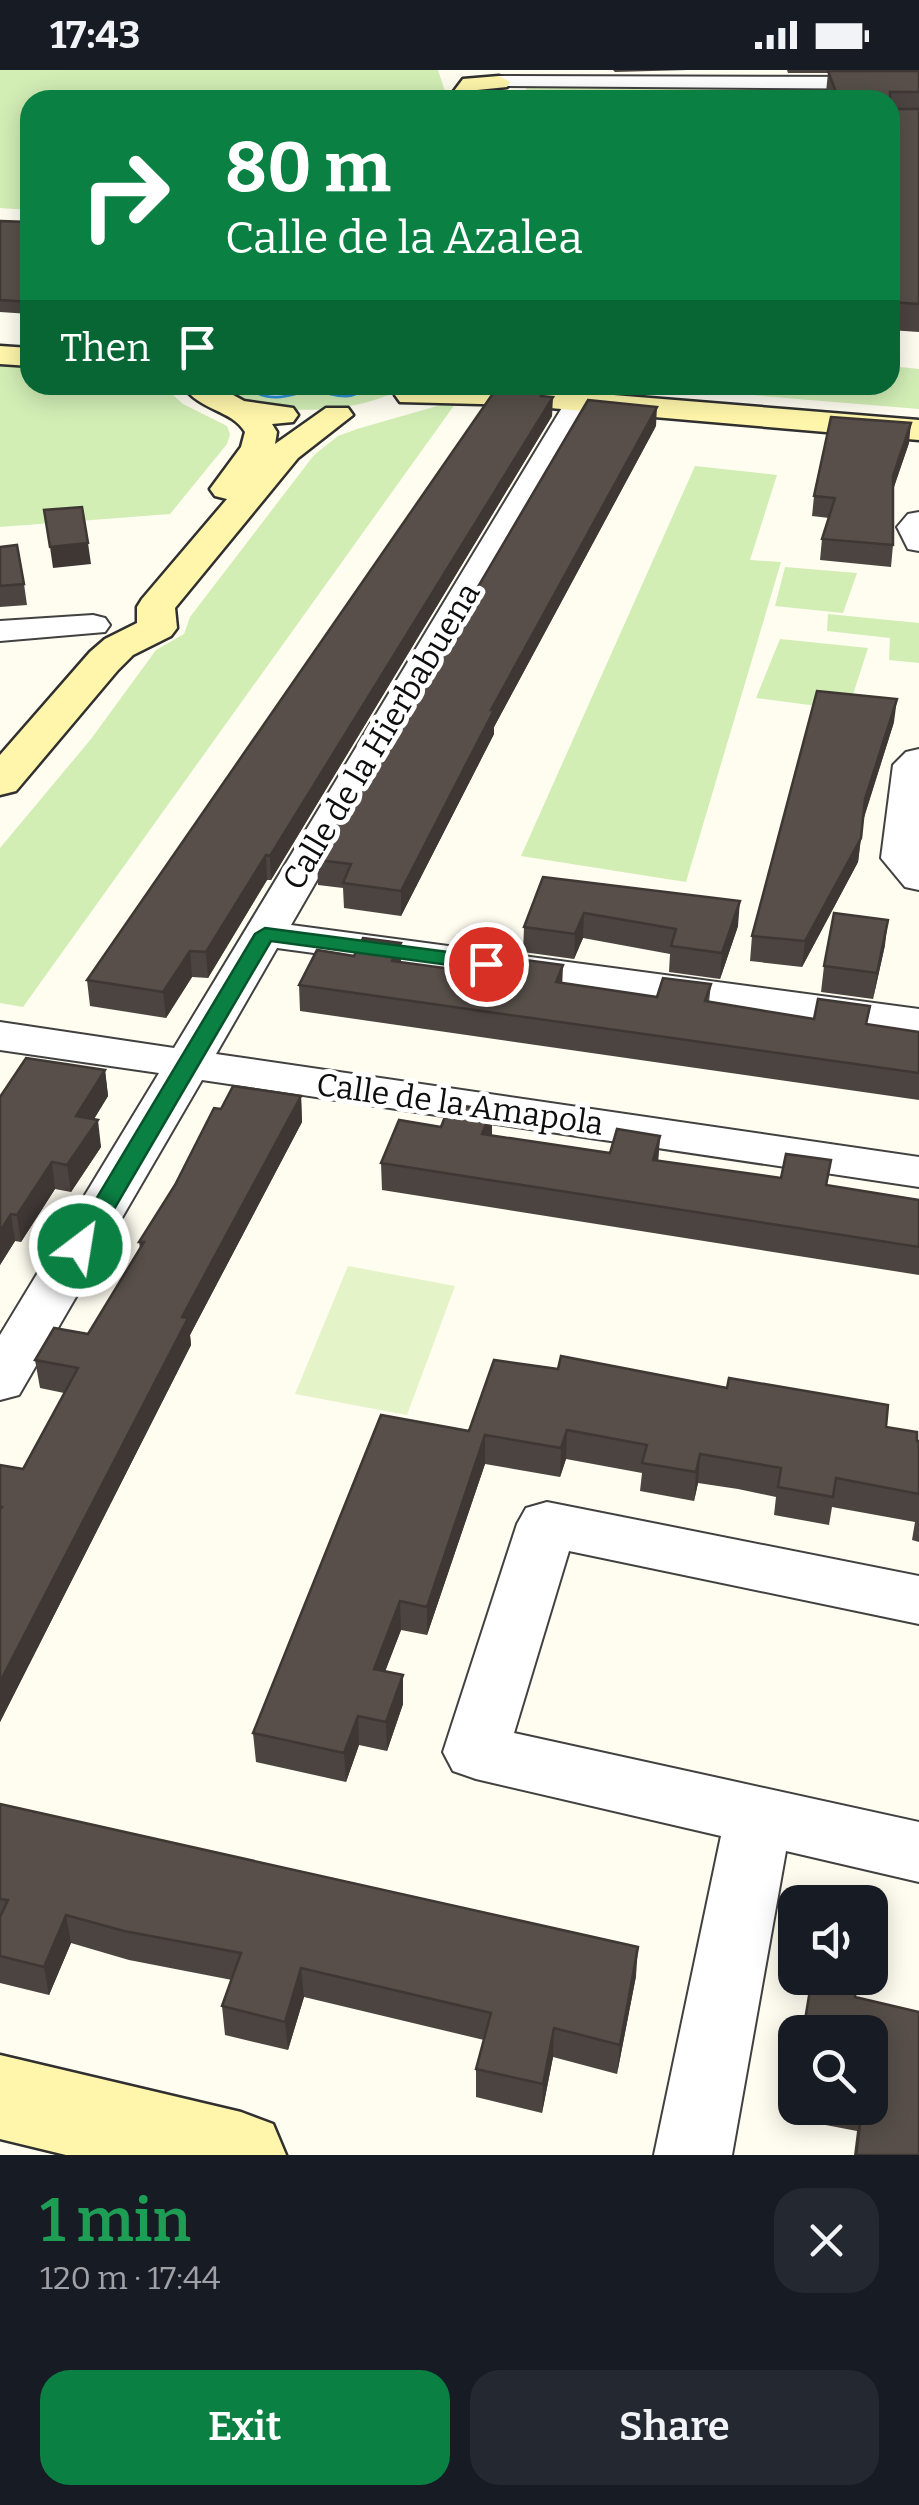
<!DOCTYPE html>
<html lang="en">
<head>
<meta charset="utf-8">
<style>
	:root { --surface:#171b24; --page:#242831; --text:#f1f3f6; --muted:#9ea1a6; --accent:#0b8043 }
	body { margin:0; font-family:Bitter,serif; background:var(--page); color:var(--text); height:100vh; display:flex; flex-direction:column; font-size:38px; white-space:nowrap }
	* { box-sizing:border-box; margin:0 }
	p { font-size:32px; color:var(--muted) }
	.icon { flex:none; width:55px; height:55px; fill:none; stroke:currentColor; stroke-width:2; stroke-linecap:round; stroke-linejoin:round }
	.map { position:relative; height:2085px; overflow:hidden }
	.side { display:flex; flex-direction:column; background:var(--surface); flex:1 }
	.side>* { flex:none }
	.top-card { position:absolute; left:20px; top:20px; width:880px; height:305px; border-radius:30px; box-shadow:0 5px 25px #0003; background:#0b8043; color:#fff; overflow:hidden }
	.buttons { position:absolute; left:778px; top:1815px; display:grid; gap:20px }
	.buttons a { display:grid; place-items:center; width:110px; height:110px; border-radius:20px; background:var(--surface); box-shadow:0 5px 25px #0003; font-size:50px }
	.pin { position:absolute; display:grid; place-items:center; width:85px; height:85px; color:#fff; margin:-42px; border:5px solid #fff; border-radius:50%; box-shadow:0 2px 10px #0007 }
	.me { position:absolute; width:110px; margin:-55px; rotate:31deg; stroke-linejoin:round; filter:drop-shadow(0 0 8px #0008) }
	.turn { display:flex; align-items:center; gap:35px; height:210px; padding:0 40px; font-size:45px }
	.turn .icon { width:130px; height:130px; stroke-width:2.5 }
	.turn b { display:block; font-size:70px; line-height:85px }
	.then { display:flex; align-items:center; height:95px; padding:0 40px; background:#0003; gap:20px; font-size:38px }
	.round { display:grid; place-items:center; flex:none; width:105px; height:105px; border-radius:30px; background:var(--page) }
	.head { display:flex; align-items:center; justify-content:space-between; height:170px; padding:0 40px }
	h1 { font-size:60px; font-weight:600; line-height:75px; color:#1e9e55 }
	.cta { display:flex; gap:20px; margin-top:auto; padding:20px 40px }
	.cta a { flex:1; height:115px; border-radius:30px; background:var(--accent); color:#fff; font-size:40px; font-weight:600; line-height:115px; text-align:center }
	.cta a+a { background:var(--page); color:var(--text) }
	.status { display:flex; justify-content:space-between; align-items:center; height:70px; padding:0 50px; background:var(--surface); direction:ltr }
	.status svg { height:28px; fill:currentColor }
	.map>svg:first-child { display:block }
	.green { fill:#d2eeb5 }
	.pitch { fill:#e4f4c8 }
	.water { fill:#afdefc; stroke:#2f94d9; stroke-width:2.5 }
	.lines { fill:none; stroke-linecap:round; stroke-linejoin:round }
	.street-casing { stroke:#414141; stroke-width:4 }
	.secondary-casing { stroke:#303030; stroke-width:5 }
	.street { fill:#fff; fill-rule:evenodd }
	.secondary { fill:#fff6ab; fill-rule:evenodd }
	.wall { fill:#4c4440 }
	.shaded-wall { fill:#3e3734 }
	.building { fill:#584f4a; stroke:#3e3734; stroke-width:2.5 }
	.route { fill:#0b8043; stroke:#07532c; stroke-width:2.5 }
	.labels { text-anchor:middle; stroke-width:10; stroke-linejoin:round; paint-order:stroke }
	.street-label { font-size:32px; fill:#0e0e0e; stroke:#fff }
</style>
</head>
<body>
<div class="status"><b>17:43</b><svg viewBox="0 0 49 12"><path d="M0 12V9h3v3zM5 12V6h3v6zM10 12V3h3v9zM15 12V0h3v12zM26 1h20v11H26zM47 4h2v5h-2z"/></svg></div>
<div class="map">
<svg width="919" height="2085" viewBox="0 0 919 2085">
	<rect width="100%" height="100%" fill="#fffcf0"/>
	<g class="green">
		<path d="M0,0H438L448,30H30V140L0,138Z"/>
		<path d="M557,16L901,18L890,30H526V17Z"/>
		<path d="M0,295L30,297V315H162L183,334L227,356L230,364L227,374L170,444L0,457Z"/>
		<path d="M890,296L919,299V339L631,315H890Z"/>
		<path d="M219,315H406C369,344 253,352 219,315Z"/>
		<path d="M458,330L23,937L0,933V778L91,669L156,580L184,564L190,547L314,385L338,366L357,359Z"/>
		<path d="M695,396L777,405L750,490L781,492L686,812L521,786Z"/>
		<path d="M785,497L857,503L843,543L775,536Z"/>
		<path d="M828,544L919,553V593L889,590L890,568L827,561Z"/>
		<path d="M780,569L868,578L848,640L756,628Z"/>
	</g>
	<path class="pitch" d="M348,1196L455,1216L407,1345L295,1324Z"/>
	<path class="water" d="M261,315H361L364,318C346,337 325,317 303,322C286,326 274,331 257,323Z"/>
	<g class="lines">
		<g class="street-casing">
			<g id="street">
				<path d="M499,6L919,7V19L493,16L490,12Z"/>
				<path d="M580,323L594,331L291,855L919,939V965L277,878L216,984L919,1087V1117L202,1010L19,1325L0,1330V1265L159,1003L0,980V952L174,978L566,331Z"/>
				<path d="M919,442V481L908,479L897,457L908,444Z"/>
				<path d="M93,545L105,548L110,555L105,562L0,571V551Z"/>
				<path d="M919,679V820L905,817L881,788L893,695L906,682Z"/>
				<path d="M547,1432L919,1506V1554L569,1481L514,1663L919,1752V1812L786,1781L732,2085H654L721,1766L476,1709L453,1701L443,1682L517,1454L526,1438Z"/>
			</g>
		</g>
		<g class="secondary-casing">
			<g id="secondary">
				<path d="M499,6L510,12L507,17L477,20L474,30H452L451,25L463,9Z"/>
				<path d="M0,276L30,278V296L0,294Z"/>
				<path d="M182,315H215L244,331L293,338L298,345L293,352L272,354L277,362L275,374L326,338H348L353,345L298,388L175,538L177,558L171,566L133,585L118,600L16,721L0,725V685L90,582L105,569L137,553V537L142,529L227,429L215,426L210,419L241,377L245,362C231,339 201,342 182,315Z"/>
				<path d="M411,316L515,317L919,350V370L515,335L400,332L395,325L400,318Z"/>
				<path d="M0,1985L241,2042L273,2054L286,2085H66L0,2069Z"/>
			</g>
		</g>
		<use href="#street" class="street"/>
		<use href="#secondary" class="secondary"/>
	</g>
	<g class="wall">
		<path d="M613,0H688L615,2Z"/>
		<path d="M787,0H919V262L890,260V30H829L826,22L828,3H788Z"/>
		<path d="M0,151L30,152V244L0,242Z"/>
		<path d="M543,326L552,346L271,810H267L208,908L192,907L166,948L90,936L87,910Z"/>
		<path d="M656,356L494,657V664L401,846L344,838L343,818L318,815L317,790Z"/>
		<path d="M909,373L893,419V475L891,497L820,490L822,469L829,448L812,446L814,426Z"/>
		<path d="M0,477L24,514L27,535L0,537Z"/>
		<path d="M894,652L863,751L858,792L802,897L750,891L752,866Z"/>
		<path d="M543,807L738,856L720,909L669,902L670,884L583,868L574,889L523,882L524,857Z"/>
		<path d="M885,875L873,929L821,922L824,896Z"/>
		<path d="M354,886L562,913L657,927L711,914L709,932L814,949L867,954L919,962V1030L300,941L299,915Z"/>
		<path d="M105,1000L108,1026L94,1049L101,1077L71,1122L55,1119L21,1172L15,1171L0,1195V1027Z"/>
		<path d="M301,1026L302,1052L190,1265L191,1275L0,1652V1395L23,1399L64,1323L40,1318L35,1290L88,1264L140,1179L139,1172L221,1039Z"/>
		<path d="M492,1040V1065L610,1083L660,1066L658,1090L781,1108L831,1090L827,1115L919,1130V1205L382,1120L381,1093L441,1057Z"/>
		<path d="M886,1357L919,1371V1472L912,1470L915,1452L832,1437L829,1455L774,1445L776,1427L738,1419L698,1413L694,1431L640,1421L642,1403L566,1389L560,1407L485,1394L427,1565L401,1560L385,1601L403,1634L387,1681L359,1675L346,1712L256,1692L253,1663L469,1361Z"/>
		<path d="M0,1734L636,1906L617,2004L553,1987L542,2043L476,2027V1999L484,1970L304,1927L288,1980L225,1965L222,1936L232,1910L129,1890L71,1873L49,1925L0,1913Z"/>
		<path d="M855,1927L919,2085H854L857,2061L789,2048L795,2011V2038H870Z"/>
	</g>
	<g class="shaded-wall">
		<path d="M553,327L552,346L271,810L270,786Z"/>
		<path d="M657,337L656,356L494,657V664L401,846V821L491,640Z"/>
		<path d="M911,353L909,373L891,426L893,406Z"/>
		<path d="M88,473L91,494L53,498L50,477Z"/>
		<path d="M897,629L894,652L862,753L865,729Z"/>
		<path d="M861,768L858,792L802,897L805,871Z"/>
		<path d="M266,785L267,810L208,908L206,882Z"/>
		<path d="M740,831L738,856L720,909L722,883Z"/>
		<path d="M584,843L583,868L574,889L575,864Z"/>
		<path d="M888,850L885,875L873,929L877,903Z"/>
		<path d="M401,873V899L392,891Z"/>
		<path d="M190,881L192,907L166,948L163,922Z"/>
		<path d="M563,895L562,920L556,912Z"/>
		<path d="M105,1000L108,1026L80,1072L76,1046Z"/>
		<path d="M301,1026L302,1052L190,1265L191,1275L0,1652V1612L182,1247Z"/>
		<path d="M492,1040V1067L482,1064Z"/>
		<path d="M98,1050L101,1077L71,1122L67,1095Z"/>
		<path d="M660,1066L658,1093L653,1090Z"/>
		<path d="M52,1092L55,1119L21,1172L17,1145Z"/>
		<path d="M11,1144L15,1171L0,1195V1161Z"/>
		<path d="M567,1360L566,1389L560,1407L561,1378Z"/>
		<path d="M485,1365V1394L427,1565V1537Z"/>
		<path d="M700,1384L698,1413L694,1431L696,1402Z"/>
		<path d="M400,1531L401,1560L375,1628L374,1599Z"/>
		<path d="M403,1605V1634L387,1681L386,1652Z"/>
		<path d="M358,1646L359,1675L346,1712L344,1683Z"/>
		<path d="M66,1845L71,1873L49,1925L44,1897Z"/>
		<path d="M638,1877L636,1906L617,2004L620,1975Z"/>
		<path d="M301,1898L304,1927L288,1980L285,1952Z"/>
		<path d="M554,1958L553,1987L542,2043L543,2014Z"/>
	</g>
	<g class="building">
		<path d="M828,1H919V22H890V30H839Z"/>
		<path d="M890,39H919V234L890,232Z"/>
		<path d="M0,151L30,152V232L0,230Z"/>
		<path d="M496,319L543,322L541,326L553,327L270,786L266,785L206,882L190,881L163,922L87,910Z"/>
		<path d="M588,330L657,337L491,640H494L401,821L343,813L351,794L317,790Z"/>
		<path d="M831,347L911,353L893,406V475L822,469L835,428L814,426Z"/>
		<path d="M82,437L88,473L50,477L44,440Z"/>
		<path d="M17,475L24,514L0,516V477Z"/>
		<path d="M817,621L897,629L865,729L861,768L805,871L752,866Z"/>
		<path d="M543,807L740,831L722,883L671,876L676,859L584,843L575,864L524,857Z"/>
		<path d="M834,843L888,850L877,903L824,896Z"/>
		<path d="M363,868L401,873L392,891L504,906L511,888L563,895L556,912L657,927L663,908L711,914L705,931L814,949L818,929L870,936L866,954L919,962V1003L299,915L317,880L354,886Z"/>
		<path d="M26,988L105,1000L76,1046L98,1050L67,1095L52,1092L17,1145L11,1144L0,1161V1027Z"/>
		<path d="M233,1016L301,1026L182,1247L188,1248L0,1612V1439L2,1437L0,1436V1395L23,1399L78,1298L35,1290L54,1258L88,1264L144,1172H139L175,1115L214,1038L221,1039Z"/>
		<path d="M450,1034L492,1040L482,1064L610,1083L617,1059L660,1066L653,1090L781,1108L786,1084L831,1090L826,1115L919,1130V1177L381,1093L399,1050L441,1057Z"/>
		<path d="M561,1286L727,1318L729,1308L888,1335L886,1357L917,1362V1371H919V1424L836,1408L833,1427L778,1417L781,1398L700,1384L696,1402L642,1393L647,1375L567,1360L561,1378L485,1365L427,1537L400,1531L374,1599L403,1605L386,1652L358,1646L344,1683L253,1663L381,1345L469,1361L494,1290L558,1299Z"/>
		<path d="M0,1734L638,1877L620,1975L554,1958L543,2014L476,1999L491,1943L301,1898L285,1952L222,1936L241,1883L124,1861L66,1845L44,1897L0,1886V1847L8,1830L0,1829Z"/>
		<path d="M812,1908H857L855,1927L919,1942V2085H856L862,2038H870V1962H803Z"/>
	</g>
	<path class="route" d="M265,858L486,887L496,894L486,900L271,871L89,1182H71L68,1176L255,864Z"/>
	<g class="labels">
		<g class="street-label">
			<text transform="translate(381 666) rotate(-59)" y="11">Calle de la Hierbabuena</text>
			<text transform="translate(460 1034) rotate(8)" y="11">Calle de la Amapola</text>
		</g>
	</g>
</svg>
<div class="buttons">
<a><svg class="icon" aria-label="sound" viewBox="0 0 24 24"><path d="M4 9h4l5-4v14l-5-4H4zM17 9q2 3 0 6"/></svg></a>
<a><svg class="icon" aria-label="search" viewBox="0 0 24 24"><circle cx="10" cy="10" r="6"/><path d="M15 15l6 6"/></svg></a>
</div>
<div class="pin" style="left:486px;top:894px;background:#d93025"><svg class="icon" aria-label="arrive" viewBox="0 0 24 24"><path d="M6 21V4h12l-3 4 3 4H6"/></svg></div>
<svg class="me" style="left:80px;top:1176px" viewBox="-20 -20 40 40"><circle r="17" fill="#0b8043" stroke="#fff" stroke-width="3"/><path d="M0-11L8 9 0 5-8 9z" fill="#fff"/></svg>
<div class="top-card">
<div class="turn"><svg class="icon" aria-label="right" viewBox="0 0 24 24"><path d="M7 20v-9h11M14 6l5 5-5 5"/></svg><div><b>80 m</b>Calle de la Azalea</div></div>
<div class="then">Then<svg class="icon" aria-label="arrive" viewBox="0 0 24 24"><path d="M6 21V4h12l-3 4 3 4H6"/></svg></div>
</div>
</div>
<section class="side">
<div class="head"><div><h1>1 min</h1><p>120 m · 17:44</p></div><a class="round"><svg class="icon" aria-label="close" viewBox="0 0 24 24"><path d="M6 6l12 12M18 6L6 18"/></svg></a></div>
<div class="cta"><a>Exit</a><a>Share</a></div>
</section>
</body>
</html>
